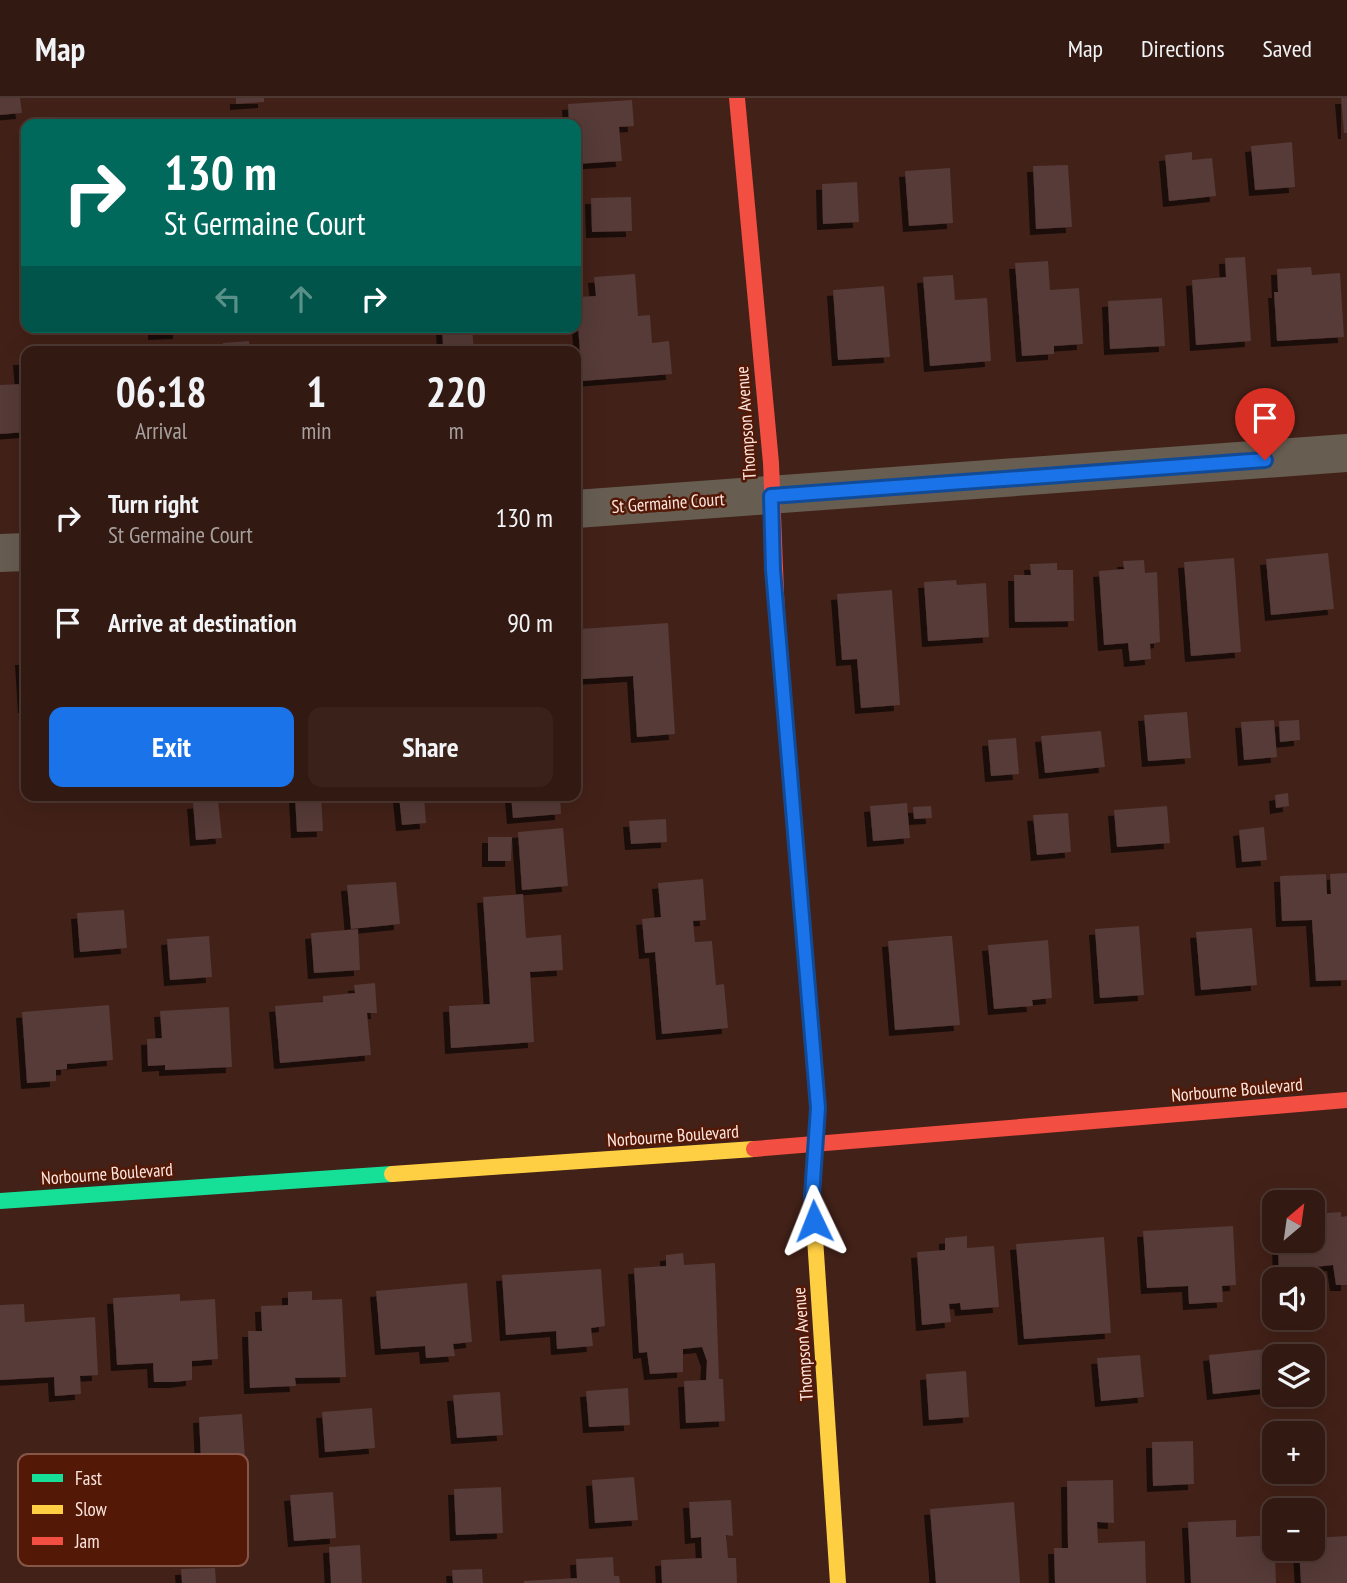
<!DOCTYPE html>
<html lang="en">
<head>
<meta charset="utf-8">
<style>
	:root { --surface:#321912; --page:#3a221b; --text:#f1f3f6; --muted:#a8a09f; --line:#4d3832; --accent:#1a73e8 }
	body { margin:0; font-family:"PT Sans Narrow",sans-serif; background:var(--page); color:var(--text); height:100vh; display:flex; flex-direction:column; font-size:26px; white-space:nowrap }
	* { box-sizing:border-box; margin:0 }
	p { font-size:23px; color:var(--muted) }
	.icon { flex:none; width:38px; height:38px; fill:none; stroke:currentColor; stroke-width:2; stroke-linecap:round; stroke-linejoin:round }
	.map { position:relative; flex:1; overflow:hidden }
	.side { position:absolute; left:21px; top:248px; width:560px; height:455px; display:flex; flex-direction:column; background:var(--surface); border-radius:14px; box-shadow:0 7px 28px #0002,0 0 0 2px var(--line) }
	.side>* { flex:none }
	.banner { position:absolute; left:21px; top:21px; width:560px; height:214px; border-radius:14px; box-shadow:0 7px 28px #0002,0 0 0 2px var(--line); background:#00695c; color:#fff; overflow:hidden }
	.needle { width:46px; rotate:29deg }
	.fabs { position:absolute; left:1262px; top:1092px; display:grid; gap:14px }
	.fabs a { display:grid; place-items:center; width:63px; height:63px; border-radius:14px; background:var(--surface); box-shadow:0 7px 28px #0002,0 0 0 2px var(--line); font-size:35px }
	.pin { position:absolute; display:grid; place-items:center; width:60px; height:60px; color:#fff; margin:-72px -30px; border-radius:50% 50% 50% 0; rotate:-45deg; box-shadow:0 0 7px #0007 }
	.pin .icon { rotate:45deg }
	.me { position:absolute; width:77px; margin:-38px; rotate:358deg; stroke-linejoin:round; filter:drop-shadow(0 0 5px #0008) }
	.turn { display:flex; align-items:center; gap:24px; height:147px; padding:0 28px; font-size:32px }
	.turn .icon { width:91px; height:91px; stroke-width:2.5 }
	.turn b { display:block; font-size:49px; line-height:60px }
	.lanes { display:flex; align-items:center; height:66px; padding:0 28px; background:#0003; justify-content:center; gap:35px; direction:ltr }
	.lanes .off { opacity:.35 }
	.eta { display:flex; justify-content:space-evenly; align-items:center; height:119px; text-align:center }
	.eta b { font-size:42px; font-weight:700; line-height:49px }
	.action { display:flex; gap:14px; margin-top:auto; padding:14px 28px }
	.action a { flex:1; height:80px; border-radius:14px; background:var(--accent); color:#fff; font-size:28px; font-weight:700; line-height:80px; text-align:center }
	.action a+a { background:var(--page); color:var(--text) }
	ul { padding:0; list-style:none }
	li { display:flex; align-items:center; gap:21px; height:105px; padding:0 28px }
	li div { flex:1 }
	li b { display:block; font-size:26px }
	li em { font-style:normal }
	header { display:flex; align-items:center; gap:42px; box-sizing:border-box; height:98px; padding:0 35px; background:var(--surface); border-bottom:2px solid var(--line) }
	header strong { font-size:33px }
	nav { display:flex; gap:38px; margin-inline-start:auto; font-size:24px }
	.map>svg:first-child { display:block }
	.building { fill:#563a37; filter:url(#shadow) }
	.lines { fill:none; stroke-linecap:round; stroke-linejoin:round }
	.street { stroke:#675d51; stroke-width:38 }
	.fast { stroke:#16e098; stroke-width:16 }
	.slow { stroke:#ffcf43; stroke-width:16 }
	.jam { stroke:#f24e42; stroke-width:16 }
	.route-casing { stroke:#114b97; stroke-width:18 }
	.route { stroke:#1a73e8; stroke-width:12 }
	.labels { text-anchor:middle; stroke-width:5; stroke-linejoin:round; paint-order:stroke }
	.street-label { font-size:18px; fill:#fee6df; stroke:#531806 }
	.key { fill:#531806; stroke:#865647; stroke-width:2 }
	.key-label { font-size:19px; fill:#fee6df }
</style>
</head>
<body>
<header>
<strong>Map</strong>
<nav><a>Map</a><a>Directions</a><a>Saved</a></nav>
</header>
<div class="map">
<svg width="1347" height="1485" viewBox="0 0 1347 1485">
	<defs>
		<filter id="shadow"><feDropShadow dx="-6" dy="6" stdDeviation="0" flood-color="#0009"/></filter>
	</defs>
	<rect width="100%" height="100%" fill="#422118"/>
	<g class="building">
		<path d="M0,0H20L22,15L0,17Z"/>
		<path d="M236,0H264V4L236,6Z"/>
		<path d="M1341,0H1347V35H1344Z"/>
		<path d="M632,2L634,28L619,29L622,63L576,66V26H569L568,6Z"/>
		<path d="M1292,44L1295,89L1255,92L1251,48Z"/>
		<path d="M1192,54V62L1212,60L1216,98L1169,103L1165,57Z"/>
		<path d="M1068,67L1072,129L1036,131L1033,68Z"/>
		<path d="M950,70L953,125L909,128L905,73Z"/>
		<path d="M857,84L859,124L823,126L822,86Z"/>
		<path d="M631,99L632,133L592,134L591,100Z"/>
		<path d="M1245,159L1251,243L1196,247L1192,182L1226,179L1225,160Z"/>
		<path d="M1048,163L1050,192L1079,190L1083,246L1054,248V256L1022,258L1015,165Z"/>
		<path d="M1311,169L1312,177L1340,175L1344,239L1277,243L1274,194H1278L1277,171Z"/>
		<path d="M635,176L638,218L650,217L652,245L669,243L672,276L582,283L576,199L596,198L594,179Z"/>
		<path d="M953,177L955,202L987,200L991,263L930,268L923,179Z"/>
		<path d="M884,188L890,259L838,262L833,192Z"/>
		<path d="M1162,200L1165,248L1110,251L1108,203Z"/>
		<path d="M154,229H179V235L154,236Z"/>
		<path d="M442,229H472L474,254H402V250L443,247Z"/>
		<path d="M249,243L250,254H223V245Z"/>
		<path d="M19,261H26V334L0,336V287L21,286Z"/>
		<path d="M1328,455L1334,511L1271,517L1266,461Z"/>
		<path d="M1234,460L1241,554L1191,558L1184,464Z"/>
		<path d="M1144,462L1145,475L1157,474L1160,544L1150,546L1151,561L1130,563L1128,545L1104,547L1099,473L1124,471L1123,463Z"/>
		<path d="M1057,465V472H1073L1074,523L1015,524L1014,477H1031L1030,466Z"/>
		<path d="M956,482L957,487L986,485L989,539L928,543L924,484Z"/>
		<path d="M892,492L900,607L861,610L857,561L842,562L837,496Z"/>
		<path d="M668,525L675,636L637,639L633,578L583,581L580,531Z"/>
		<path d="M21,561H26V609H24Z"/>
		<path d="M1187,614L1191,660L1148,663L1144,617Z"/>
		<path d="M1274,622L1277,659L1244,662L1241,624Z"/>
		<path d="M1299,622L1300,642L1280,644L1279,623Z"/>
		<path d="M1101,633L1105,669L1045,675L1041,638Z"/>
		<path d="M1016,640L1019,676L991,678L988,642Z"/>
		<path d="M1288,695L1289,708L1276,710L1275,697Z"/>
		<path d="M295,698H321L323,733L297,734Z"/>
		<path d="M399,698H424L426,725L402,727Z"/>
		<path d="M511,698H560L561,716L513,720Z"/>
		<path d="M218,703L222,740L196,742L193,705Z"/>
		<path d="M907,705L910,740L873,743L870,708Z"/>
		<path d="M931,708L932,720L914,721L913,709Z"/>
		<path d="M1167,708L1170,745L1117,749L1114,712Z"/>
		<path d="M1068,715L1071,754L1037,757L1033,717Z"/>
		<path d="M666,721L667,744L631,746L629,723Z"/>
		<path d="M1264,729L1267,762L1242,764L1239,732Z"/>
		<path d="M563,730L568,788L522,792L518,734Z"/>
		<path d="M488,739H512L511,763H488Z"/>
		<path d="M1347,775V882L1316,883L1312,822L1282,823L1280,778L1326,776L1327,796H1331L1330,776Z"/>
		<path d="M703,781L706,822L693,823L695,844L712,843L716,887L724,886L728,930L662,936L655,854L645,855L642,821L661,819L658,785Z"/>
		<path d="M396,784L400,826L351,831L347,787Z"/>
		<path d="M523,796L526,840L561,837L563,872L530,874L534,944L451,950L449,908L490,906L483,799Z"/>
		<path d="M124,812L127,850L80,854L77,815Z"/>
		<path d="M1139,828L1144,897L1100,900L1095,831Z"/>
		<path d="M1252,830L1257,887L1201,892L1196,834Z"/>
		<path d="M358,831L360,872L314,875L311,835Z"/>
		<path d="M209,838L212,879L170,882L167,841Z"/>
		<path d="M947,838H952L960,927L895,932L888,843Z"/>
		<path d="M1048,842L1052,900L1032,902L1033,908L994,911L988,847Z"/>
		<path d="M375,885L377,915H367L371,957L280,965L275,908L323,904V898L355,895L354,887Z"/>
		<path d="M109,907L113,962L67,966V971L56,972V983L27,985L22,914Z"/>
		<path d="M229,909L232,969L165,972V967L148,968L147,941L162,940L160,913Z"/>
		<path d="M1341,1114V1119L1347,1118V1187H1336L1333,1167L1315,1169L1318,1199H1312V1181H1279L1278,1143H1312V1116Z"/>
		<path d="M1233,1128L1236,1187L1222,1188L1223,1204L1189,1206L1188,1188L1147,1190L1143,1133Z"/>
		<path d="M967,1138V1150L994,1148L999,1209L961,1212L960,1205L949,1206L951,1224L922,1227L917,1154L945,1152V1140Z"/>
		<path d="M1104,1139L1111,1235L1024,1241L1016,1146Z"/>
		<path d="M683,1155L684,1167L715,1165L719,1281H723L725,1323L686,1325L684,1283L706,1282L707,1263L702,1249L683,1251V1274L650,1276L647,1254L639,1255L634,1170L666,1168V1157Z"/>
		<path d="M601,1171L605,1228L591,1230L593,1248L557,1251L556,1233L506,1237L502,1177Z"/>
		<path d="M467,1185L472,1244L453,1246L455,1258L426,1260L425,1248L381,1251L376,1193Z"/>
		<path d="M312,1193V1202L342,1201L346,1279L295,1280L296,1288L250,1290L248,1233H262L261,1208L288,1207V1194Z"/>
		<path d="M180,1196V1203L215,1201L218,1261L192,1263V1282L175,1284H154L153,1265L117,1267L113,1200Z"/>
		<path d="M24,1206L25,1224L95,1219L98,1277L80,1278L81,1296L55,1298L54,1279L0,1282V1207Z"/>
		<path d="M1266,1251L1270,1290L1213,1296L1209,1257Z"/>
		<path d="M1140,1257L1144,1299L1101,1303L1097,1260Z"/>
		<path d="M966,1273L969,1319L929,1322L926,1276Z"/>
		<path d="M628,1290L630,1327L589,1329L586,1293Z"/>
		<path d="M500,1294L503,1337L457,1340L453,1297Z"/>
		<path d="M372,1310L375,1350L325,1354L322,1314Z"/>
		<path d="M242,1316L245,1360L201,1362L199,1319Z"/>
		<path d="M1193,1343L1194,1386L1153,1388L1152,1344Z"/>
		<path d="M634,1379L638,1422L595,1425L592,1382Z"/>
		<path d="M1113,1382L1114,1425L1097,1424L1098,1445L1145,1443L1146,1485H1055L1054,1450H1068L1067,1383Z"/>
		<path d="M501,1389L503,1435L456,1437L454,1391Z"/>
		<path d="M333,1394L336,1440L294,1443L290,1397Z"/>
		<path d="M731,1402L733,1438L726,1437L728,1460H736L737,1485H662L661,1462L702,1460L701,1439L691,1440L689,1404Z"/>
		<path d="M1014,1404L1020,1485H936L930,1411Z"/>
		<path d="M1236,1422V1439L1274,1437L1276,1485H1191L1188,1424Z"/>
		<path d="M1347,1438V1485H1301L1299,1451H1312V1440Z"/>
		<path d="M360,1447L362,1485H331L329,1449Z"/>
		<path d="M613,1459L614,1478H619L620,1485H524V1483L577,1480L576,1461Z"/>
		<path d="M215,1470L216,1485H182L181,1471Z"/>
		<path d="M482,1471L483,1485H453L452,1472Z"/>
	</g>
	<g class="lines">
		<g class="street">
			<path d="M576,411L1347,355"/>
			<path d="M0,455L26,454"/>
		</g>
		<g class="fast">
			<path d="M777,520L818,1010L812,1097L814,1125"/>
			<path d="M0,1103L392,1076"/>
		</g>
		<g class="slow">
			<path d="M392,1076L754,1051"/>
			<path d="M814,1125L838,1485"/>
		</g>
		<g class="jam">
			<path d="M737,0L771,365L777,520"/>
			<path d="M754,1051L1347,1002"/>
		</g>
	</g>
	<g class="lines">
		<g class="route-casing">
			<path id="route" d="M814,1123L812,1097L818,1010L773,472L771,398L1265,362"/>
		</g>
		<use href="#route" class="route"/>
	</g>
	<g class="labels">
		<g class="street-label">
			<text transform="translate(746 325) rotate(-94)" y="6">Thompson Avenue</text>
			<text transform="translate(668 405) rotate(-4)" y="6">St Germaine Court</text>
			<text transform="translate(1237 992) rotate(-5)" y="6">Norbourne Boulevard</text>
			<text transform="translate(673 1038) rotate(-4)" y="6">Norbourne Boulevard</text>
			<text transform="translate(107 1076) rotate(-4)" y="6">Norbourne Boulevard</text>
			<text transform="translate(803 1246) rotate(-94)" y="6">Thompson Avenue</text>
		</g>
	</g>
	<rect x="18" y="1356" width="230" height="112" rx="10" class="key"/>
	<rect x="32" y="1376" width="31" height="8" fill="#16e098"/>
	<rect x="32" y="1407" width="31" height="9" fill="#ffcf43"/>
	<rect x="32" y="1439" width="31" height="8" fill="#f24e42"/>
	<g class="key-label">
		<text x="75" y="1387">Fast</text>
		<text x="75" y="1418">Slow</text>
		<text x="75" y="1450">Jam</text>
	</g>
</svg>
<div class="fabs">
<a><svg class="needle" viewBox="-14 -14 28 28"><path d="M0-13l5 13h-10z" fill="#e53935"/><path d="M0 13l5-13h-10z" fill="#a8a09f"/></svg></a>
<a><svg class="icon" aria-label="sound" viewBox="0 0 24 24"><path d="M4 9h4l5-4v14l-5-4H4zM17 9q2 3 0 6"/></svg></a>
<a><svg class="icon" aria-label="layers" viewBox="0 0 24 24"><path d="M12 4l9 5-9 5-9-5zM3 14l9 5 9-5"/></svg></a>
<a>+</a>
<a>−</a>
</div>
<div class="pin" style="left:1265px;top:362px;background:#d93025"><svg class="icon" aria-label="arrive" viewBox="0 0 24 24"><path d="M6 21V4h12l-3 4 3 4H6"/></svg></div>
<svg class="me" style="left:814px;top:1123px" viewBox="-20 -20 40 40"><path d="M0-17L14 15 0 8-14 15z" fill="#1a73e8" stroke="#fff" stroke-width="4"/></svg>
<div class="banner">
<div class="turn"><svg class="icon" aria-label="right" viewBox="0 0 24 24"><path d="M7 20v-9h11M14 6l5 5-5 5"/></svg><div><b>130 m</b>St Germaine Court</div></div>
<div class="lanes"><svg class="icon off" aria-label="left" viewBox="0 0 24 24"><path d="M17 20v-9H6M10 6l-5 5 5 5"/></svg><svg class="icon off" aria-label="ahead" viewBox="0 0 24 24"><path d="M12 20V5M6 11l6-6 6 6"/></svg><svg class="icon" aria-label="right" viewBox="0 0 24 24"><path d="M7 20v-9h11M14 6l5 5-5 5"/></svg></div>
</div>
<section class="side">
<div class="eta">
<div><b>06:18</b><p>Arrival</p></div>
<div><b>1</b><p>min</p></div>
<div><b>220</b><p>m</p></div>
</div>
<ul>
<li><svg class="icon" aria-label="right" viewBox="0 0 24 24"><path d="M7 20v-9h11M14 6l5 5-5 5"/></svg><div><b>Turn right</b><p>St Germaine Court</p></div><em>130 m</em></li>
<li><svg class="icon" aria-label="arrive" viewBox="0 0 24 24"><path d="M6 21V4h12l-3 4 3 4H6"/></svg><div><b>Arrive at destination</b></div><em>90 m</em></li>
</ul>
<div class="action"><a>Exit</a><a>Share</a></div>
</section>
</div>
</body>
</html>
